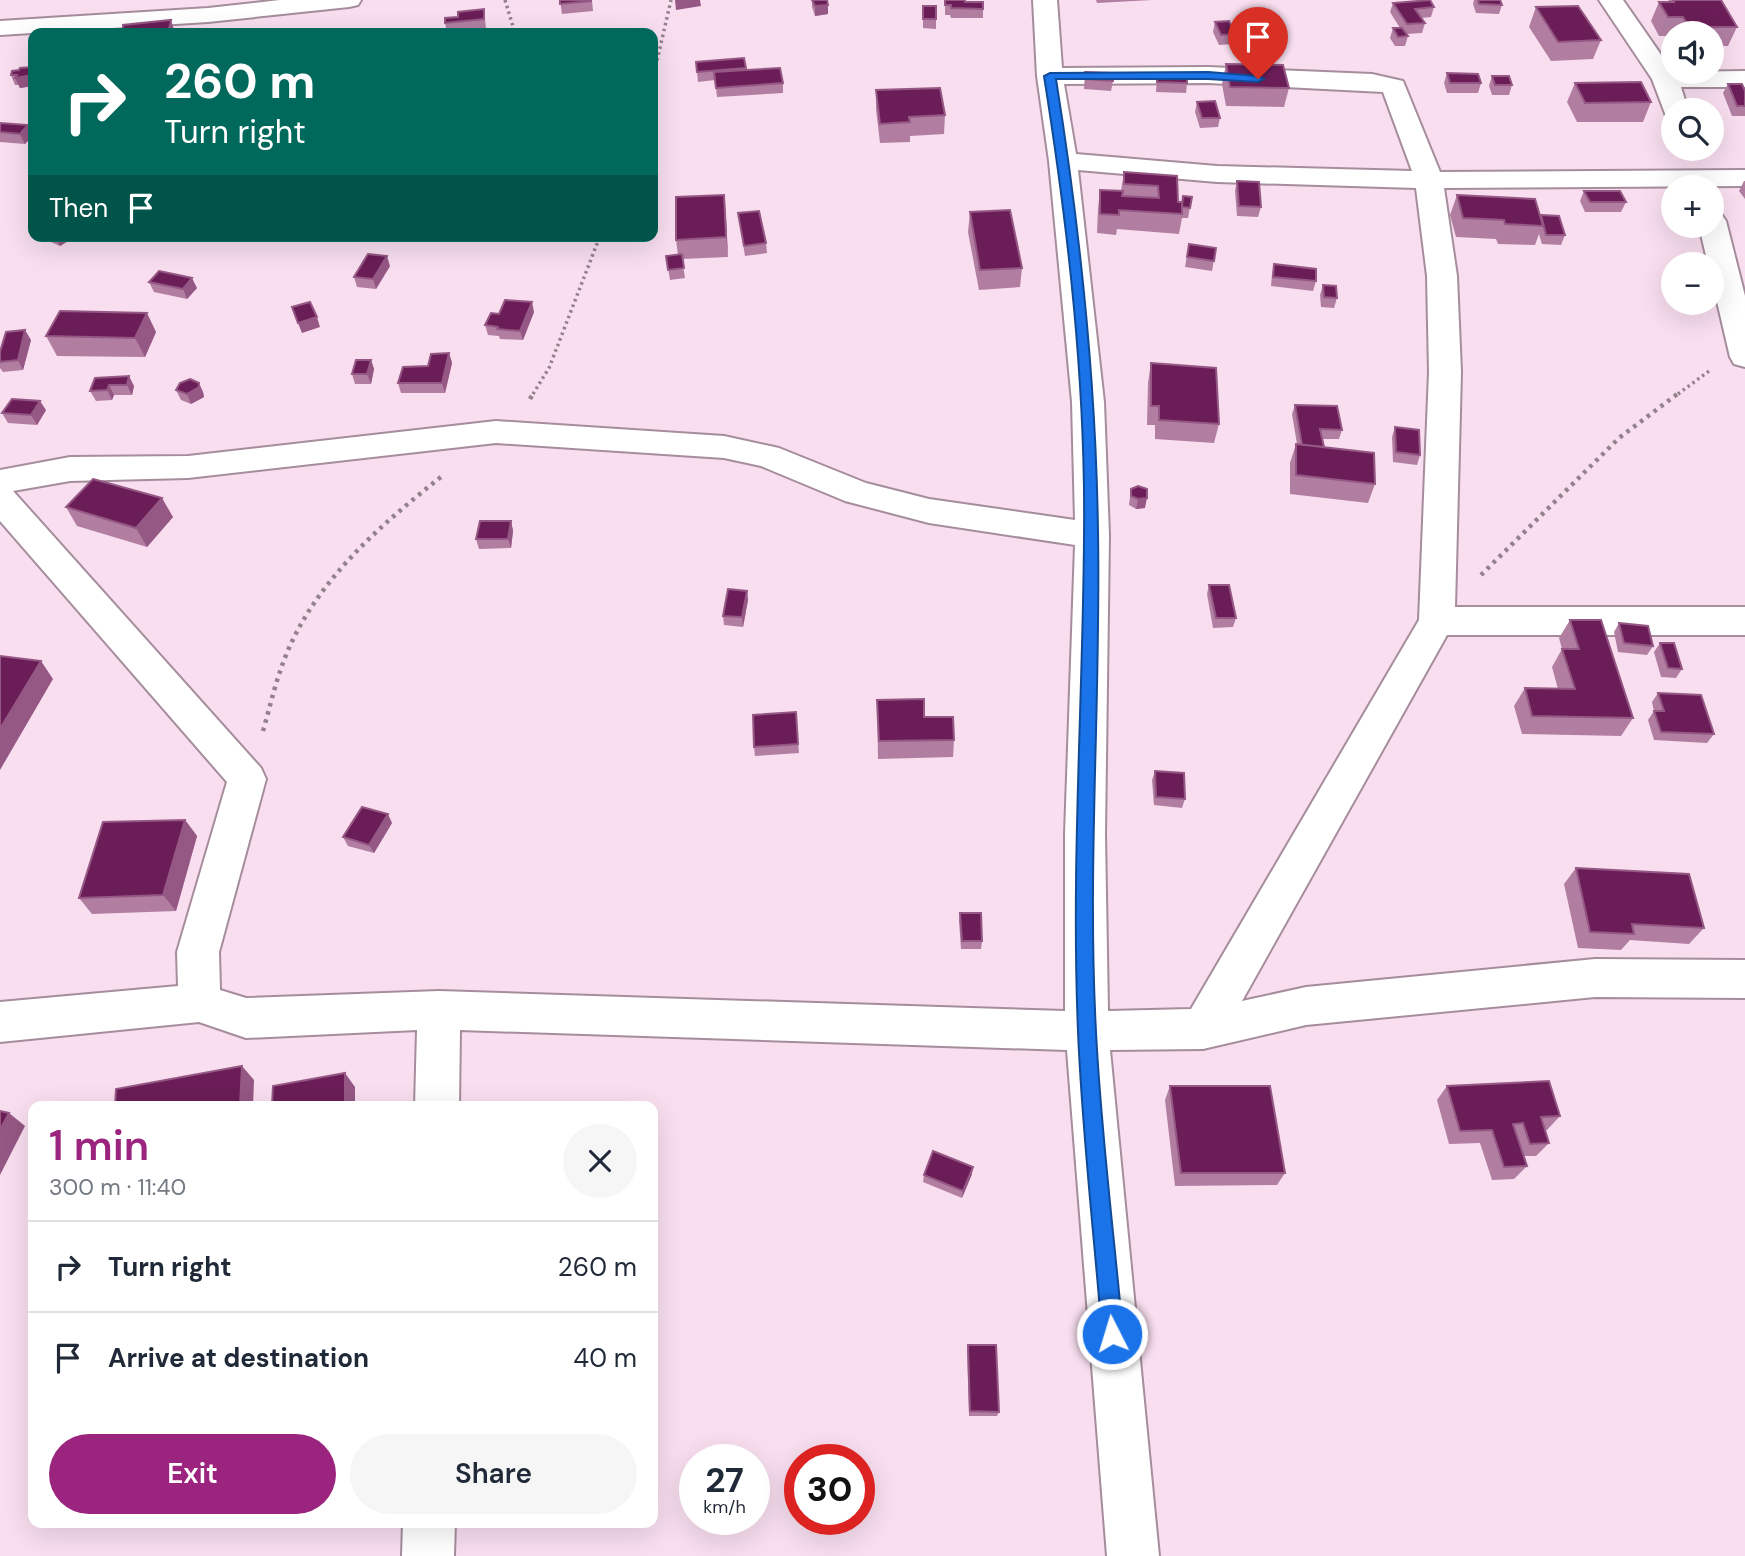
<!DOCTYPE html>
<html lang="en">
<head>
<meta charset="utf-8">
<style>
	:root { --surface:#fff; --page:#f6f6f7; --text:#1f2937; --muted:#747a83; --line:#e0e1e3; --accent:#9b247e }
	body { margin:0; font-family:"DM Sans",sans-serif; background:var(--page); color:var(--text); height:100vh; display:flex; flex-direction:column; font-size:26px; white-space:nowrap }
	* { box-sizing:border-box; margin:0 }
	p { font-size:23px; color:var(--muted) }
	.icon { flex:none; width:38px; height:38px; fill:none; stroke:currentColor; stroke-width:2; stroke-linecap:round; stroke-linejoin:round }
	.map { position:relative; flex:1; overflow:hidden }
	.details { position:absolute; left:28px; top:1101px; width:630px; height:427px; display:flex; flex-direction:column; background:var(--surface); border-radius:14px; box-shadow:0 7px 28px #0002 }
	.details>* { flex:none }
	.guide { position:absolute; left:28px; top:28px; width:630px; height:214px; border-radius:14px; box-shadow:0 7px 28px #0002; background:#00695c; color:#fff; overflow:hidden }
	.controls { position:absolute; left:1661px; top:21px; display:grid; gap:14px }
	.controls a { display:grid; place-items:center; width:63px; height:63px; border-radius:50%; background:var(--surface); box-shadow:0 7px 28px #0002; font-size:35px }
	.speed { position:absolute; left:679px; top:1444px; display:flex; gap:14px; font-size:35px; font-weight:700; text-align:center }
	.speed>* { display:grid; place-content:center; width:91px; height:91px; border-radius:50%; background:var(--surface); box-shadow:0 7px 28px #0002; line-height:1 }
	.speed small { font-size:18px; font-weight:400 }
	.speed .limit { border:10px solid #d22; background:#fff; color:#111 }
	.pin { position:absolute; display:grid; place-items:center; width:60px; height:60px; color:#fff; margin:-72px -30px; border-radius:50% 50% 50% 0; rotate:-45deg; box-shadow:0 0 7px #0007 }
	.pin .icon { rotate:45deg }
	.me { position:absolute; width:77px; margin:-38px; rotate:355deg; stroke-linejoin:round; filter:drop-shadow(0 0 5px #0008) }
	.turn { display:flex; align-items:center; gap:24px; height:147px; padding:0 21px; font-size:32px }
	.turn .icon { width:91px; height:91px; stroke-width:2.5 }
	.turn b { display:block; font-size:49px; line-height:60px }
	.then { display:flex; align-items:center; height:66px; padding:0 21px; background:#0003; gap:14px; font-size:26px }
	.round { display:grid; place-items:center; flex:none; width:74px; height:74px; border-radius:37px; background:var(--page) }
	.overview { display:flex; align-items:center; justify-content:space-between; height:119px; padding:0 21px }
	h1 { font-size:42px; font-weight:600; line-height:52px; color:var(--accent) }
	.action { display:flex; gap:14px; margin-top:auto; padding:14px 21px }
	.action a { flex:1; height:80px; border-radius:42px; background:var(--accent); color:#fff; font-size:28px; font-weight:600; line-height:80px; text-align:center }
	.action a+a { background:var(--page); color:var(--text) }
	ul { padding:0; list-style:none }
	li { display:flex; align-items:center; gap:21px; height:91px; padding:0 21px; border-top:2px solid var(--line) }
	li div { flex:1 }
	li b { display:block; font-size:26px }
	li em { font-style:normal }
	.map>svg:first-child { display:block }
	.lines { fill:none; stroke-linecap:round; stroke-linejoin:round }
	.minor-casing { stroke:#a58d9c; stroke-width:4 }
	.path-far1 { stroke:#93818d; stroke-width:3.5; stroke-dasharray:2.5 3.5; stroke-linecap:butt }
	.path { stroke:#93818d; stroke-width:4.5; stroke-dasharray:3.5 5; stroke-linecap:butt }
	.minor { fill:#fff; fill-rule:evenodd }
	.wall { fill:#b17ea2 }
	.shaded-wall { fill:#955784 }
	.building { fill:#6a1d56; stroke:#955784; stroke-width:2 }
	.route { fill:#1a73e8; stroke:#114b97; stroke-width:2 }
</style>
</head>
<body>
<div class="map">
<svg width="1745" height="1556" viewBox="0 0 1745 1556">
	<rect width="100%" height="100%" fill="#f8deef"/>
	<g class="lines">
		<g class="minor-casing">
			<g id="minor">
				<path d="M280,0H361L358,5L349,7L208,22L0,35V21L208,8Z"/>
				<path d="M1033,0H1057L1062,68L1208,67L1372,74L1403,81L1440,172L1745,170V186L1444,188L1457,276L1461,372L1455,607H1745V635H1447L1242,1001L1306,987L1595,959L1745,960V998L1595,997L1306,1025L1203,1049L1110,1050L1159,1556H1107L1067,1050L460,1030L459,1106H415L417,1030L246,1038L199,1022L0,1042V1002L178,986L177,952L227,782L0,521V470L70,457L188,456L496,421L724,436L779,448L866,483L929,499L1075,520L1072,402L1049,161L1037,76ZM1208,83L1383,92L1412,171L1217,166L1076,154L1064,84ZM1078,170L1217,182L1416,188L1427,276L1429,372L1419,620L1191,1009L1108,1011L1105,834L1109,535L1104,402ZM496,443L724,458L761,466L845,501L929,523L1075,545L1065,834V1011L439,991L246,998L220,990L219,952L266,779L261,768L13,491L70,481L188,478Z"/>
				<path d="M1599,0H1623L1673,72L1745,71V87H1681L1688,110H1673V117L1666,116L1652,79Z"/>
				<path d="M1712,212L1722,215L1726,221L1745,296V367L1734,364L1730,357L1712,280V264H1708L1699,226H1712Z"/>
				<path d="M403,1522H455L454,1556H402Z"/>
			</g>
		</g>
		<g class="path-far1">
			<path d="M505,0L515,33"/>
			<path d="M653,78L671,0"/>
			<path d="M533,394L549,368L600,236"/>
			<path d="M1678,394L1709,371"/>
		</g>
		<g class="path">
			<path d="M530,399L534,392"/>
			<path d="M1481,575L1619,438L1680,392"/>
			<path d="M263,731C271,703 277,675 289,648C321,576 382,524 442,476"/>
		</g>
		<use href="#minor" class="minor"/>
	</g>
	<g class="wall">
		<path d="M560,0H592L593,11L562,14Z"/>
		<path d="M812,0H827L828,14L815,16L812,7Z"/>
		<path d="M945,0L965,2H983V18H951L950,15H945Z"/>
		<path d="M1096,0H1152L1097,3Z"/>
		<path d="M1474,0H1500L1502,5L1499,14L1476,13L1473,4Z"/>
		<path d="M1669,0H1721L1737,27L1728,46H1712V33H1673V36H1659L1651,21L1659,2H1668Z"/>
		<path d="M1393,3L1434,7L1431,17L1421,18L1425,23L1422,33L1406,34L1408,36L1405,46H1395L1390,38L1393,28H1400L1390,12Z"/>
		<path d="M923,6H936V29L923,28Z"/>
		<path d="M1536,7L1601,40L1593,59L1551,61L1529,27Z"/>
		<path d="M484,9L486,29L447,33L445,23Z"/>
		<path d="M1215,22L1235,34L1233,44L1219,45L1213,32Z"/>
		<path d="M1712,51L1720,59L1716,68H1712Z"/>
		<path d="M744,58L746,70L783,83V93L717,97L715,80L698,82L696,62Z"/>
		<path d="M1226,64L1289,88L1284,107L1226,106L1222,84Z"/>
		<path d="M33,67V86L20,88L19,85H15L11,75L19,70Z"/>
		<path d="M1085,72L1113,81L1111,91L1084,89Z"/>
		<path d="M1447,73L1481,83L1478,93H1447L1444,83Z"/>
		<path d="M1157,75L1187,83L1186,93L1156,92Z"/>
		<path d="M1492,76L1512,85L1509,95H1492L1489,86Z"/>
		<path d="M1575,83L1651,102L1643,122H1577L1567,102Z"/>
		<path d="M1728,84L1744,88L1745,87V116H1732L1723,93Z"/>
		<path d="M876,90L945,115L944,134L910,136V142L880,143L876,109Z"/>
		<path d="M1197,102L1220,118L1218,127L1200,128L1195,112Z"/>
		<path d="M0,123L28,125L33,135L25,144L0,142Z"/>
		<path d="M1124,172L1177,176L1178,202H1182L1192,197L1188,218H1182L1179,234L1117,229L1116,235L1097,233L1098,209L1100,190L1121,191Z"/>
		<path d="M1237,181L1261,207L1258,217L1237,216L1235,191Z"/>
		<path d="M1744,181H1745V199L1739,191Z"/>
		<path d="M1584,191L1626,202L1621,212H1585L1580,201Z"/>
		<path d="M724,195L728,257L682,259L685,278L670,280L666,256L678,255L676,240Z"/>
		<path d="M1457,195L1540,217L1541,215L1565,235L1561,245L1542,244L1539,234L1535,245L1498,244L1496,239L1456,237L1450,215Z"/>
		<path d="M970,212L1022,268L1020,287L979,290L968,232Z"/>
		<path d="M738,213L766,243L767,253L745,256Z"/>
		<path d="M43,236H76L60,246L44,239Z"/>
		<path d="M1189,244L1216,248L1212,271L1185,267Z"/>
		<path d="M1274,264L1316,281L1313,291L1271,286L1272,274Z"/>
		<path d="M390,266L376,289L357,287L354,277Z"/>
		<path d="M149,282L197,288L187,299L154,292Z"/>
		<path d="M1323,285L1337,298L1334,308L1321,307L1320,295Z"/>
		<path d="M534,312L523,340L500,339L499,336L488,335L485,325L499,314Z"/>
		<path d="M156,332L145,357L57,356L46,336Z"/>
		<path d="M31,340L23,370L3,372L0,368V352Z"/>
		<path d="M449,353L452,363L445,393H401L398,383Z"/>
		<path d="M371,360L374,369L371,384H355L352,374Z"/>
		<path d="M1151,363L1219,424L1214,443L1155,439V425H1147L1148,383Z"/>
		<path d="M95,378L134,386L132,395H114L112,400L96,401L90,391Z"/>
		<path d="M176,390L203,392L204,397L191,404L181,400Z"/>
		<path d="M1295,405L1342,430L1339,439H1322L1324,447L1375,484L1368,503L1290,494V463L1296,444H1297L1292,414Z"/>
		<path d="M46,410L37,425L8,423L2,413Z"/>
		<path d="M1395,427L1420,455L1417,465L1393,462L1392,437Z"/>
		<path d="M1131,489L1145,508L1136,509L1129,505Z"/>
		<path d="M66,507L173,517L147,547L77,526Z"/>
		<path d="M511,521L513,531L511,548L479,549L476,539Z"/>
		<path d="M1209,585L1236,618L1233,627L1213,628L1207,594Z"/>
		<path d="M747,591L748,600L743,627L724,625L723,616Z"/>
		<path d="M1570,620L1633,718L1621,736L1522,734L1514,706L1525,688L1558,689L1552,667L1562,649L1559,638Z"/>
		<path d="M1619,623L1653,646L1647,655L1618,652L1614,632Z"/>
		<path d="M1660,643L1682,669L1676,678L1661,677L1654,652Z"/>
		<path d="M1658,693L1714,734L1707,743L1654,740L1648,720L1654,711L1652,702Z"/>
		<path d="M877,700L924,717L954,740L953,757L878,759Z"/>
		<path d="M796,712L799,753L755,756L754,747Z"/>
		<path d="M1155,771L1185,799L1182,808L1154,805L1152,780Z"/>
		<path d="M185,820L197,836L176,911L92,914L79,898Z"/>
		<path d="M392,823L374,853L348,846L343,837Z"/>
		<path d="M1576,868L1704,928L1689,944L1630,940L1621,950L1578,948L1564,884Z"/>
		<path d="M960,913L982,941L981,949H961L959,921Z"/>
		<path d="M1170,1086L1285,1173L1277,1185L1175,1186L1165,1100Z"/>
		<path d="M1447,1086L1560,1116L1547,1130H1545L1549,1143L1536,1156H1523L1527,1166L1514,1179L1492,1180L1480,1143L1449,1144L1437,1100Z"/>
		<path d="M972,1174L962,1198L923,1182L924,1175Z"/>
		<path d="M968,1345L999,1412L997,1416H969L967,1350Z"/>
	</g>
	<g class="shaded-wall">
		<path d="M675,0H700L701,6L676,10Z"/>
		<path d="M828,5V14L815,16V6Z"/>
		<path d="M171,20L174,30V33H159V30Z"/>
		<path d="M33,75V86L20,88L15,78Z"/>
		<path d="M28,125L33,135L25,144L20,134Z"/>
		<path d="M724,195L726,214L728,257L726,237Z"/>
		<path d="M55,236H76L60,246Z"/>
		<path d="M387,256L390,266L376,289L373,279Z"/>
		<path d="M192,278L197,288L187,299L183,289Z"/>
		<path d="M532,302L534,312L523,340L520,331Z"/>
		<path d="M147,313L156,332L145,357L135,338Z"/>
		<path d="M317,317L320,327L302,333L298,323Z"/>
		<path d="M25,330L31,340L23,370L18,360Z"/>
		<path d="M449,353L452,363L445,393L442,383Z"/>
		<path d="M371,360L374,369L371,384L367,374Z"/>
		<path d="M129,376L134,386L132,395L127,385Z"/>
		<path d="M199,383L203,392L204,397L191,404L187,394Z"/>
		<path d="M109,385L114,395L112,400L107,390Z"/>
		<path d="M40,401L46,410L37,425L31,415Z"/>
		<path d="M162,498L173,517L147,547L136,528Z"/>
		<path d="M1147,498L1145,508L1136,509L1138,499Z"/>
		<path d="M511,521L513,531L511,548L508,539Z"/>
		<path d="M747,591L748,600L743,627L742,617Z"/>
		<path d="M41,661L53,679L0,770V729Z"/>
		<path d="M388,814L392,823L374,853L369,845Z"/>
		<path d="M185,820L197,836L176,911L163,895Z"/>
		<path d="M242,1066L254,1080L253,1106H240Z"/>
		<path d="M345,1073L355,1087V1106H345Z"/>
		<path d="M9,1113L25,1126L0,1175V1130Z"/>
		<path d="M973,1167L972,1174L962,1198L963,1191Z"/>
	</g>
	<g class="building">
		<path d="M560,0H591V1L560,4Z"/>
		<path d="M812,0H827L828,5L815,6Z"/>
		<path d="M945,0H965V2H983V9L951,8V5H945Z"/>
		<path d="M1430,0L1434,7L1415,9L1425,23L1407,24L1393,3Z"/>
		<path d="M1478,0H1500L1502,5L1479,4Z"/>
		<path d="M1673,0H1721L1737,27H1689L1683,17H1668L1659,2H1674Z"/>
		<rect x="923" y="6" width="13" height="13"/>
		<path d="M1578,6L1601,40L1558,42L1536,7Z"/>
		<path d="M484,9V19L445,23V18L458,17V12Z"/>
		<path d="M171,20L169,29L159,30V33H142V32L123,33V25Z"/>
		<path d="M1229,21L1235,34L1221,35L1215,22Z"/>
		<path d="M1393,28H1402L1408,36L1398,37Z"/>
		<path d="M1712,51L1717,52L1720,59L1712,58Z"/>
		<path d="M744,58L746,68L697,72L696,62Z"/>
		<path d="M1226,64L1283,65L1289,88L1230,87Z"/>
		<path d="M33,67V75L15,78L17,75H11L12,71L19,70L20,68Z"/>
		<path d="M780,68L783,83L716,88L714,72Z"/>
		<path d="M1085,72L1112,73L1113,81L1085,79Z"/>
		<path d="M1447,73L1478,74L1481,83H1450Z"/>
		<path d="M1157,75L1187,76V83L1157,82Z"/>
		<path d="M1492,76H1509L1512,85H1495Z"/>
		<path d="M1641,82L1651,102L1585,103L1575,83Z"/>
		<path d="M1728,84H1742L1745,91V106H1737Z"/>
		<path d="M940,88L945,115L909,117L910,122L880,124L876,90Z"/>
		<path d="M1215,101L1220,118H1202L1197,102Z"/>
		<path d="M0,123L28,125L20,134L0,132Z"/>
		<path d="M1124,172L1177,176L1178,202H1182V214L1119,210V215L1100,214V190L1123,191L1122,196L1159,198L1158,186L1124,184Z"/>
		<path d="M1237,181L1259,182L1261,207L1239,206Z"/>
		<path d="M1584,191H1620L1626,202H1590Z"/>
		<path d="M724,195L726,237L676,240V197Z"/>
		<path d="M1457,195L1535,199L1543,226L1505,224L1504,220L1463,218Z"/>
		<path d="M1183,196L1192,197L1190,208L1182,207Z"/>
		<path d="M1010,210L1022,268L980,270L970,212Z"/>
		<path d="M759,211L766,243L744,246L738,213Z"/>
		<path d="M1541,215L1559,216L1565,235H1546Z"/>
		<path d="M1189,244L1216,248L1214,261L1187,257Z"/>
		<path d="M368,254L387,256L373,279L354,277Z"/>
		<path d="M682,254L684,268L668,270L666,256Z"/>
		<path d="M1274,264L1316,269V281L1273,277Z"/>
		<path d="M159,271L192,278L183,289L149,282Z"/>
		<path d="M1323,285L1336,286L1337,298L1324,297Z"/>
		<path d="M505,300L532,302L520,331L497,329L498,327L485,325L491,313L499,314Z"/>
		<path d="M310,302L317,317L298,323L292,307Z"/>
		<path d="M60,311L147,313L135,338L46,336Z"/>
		<path d="M25,330L18,360L0,362V352L6,332Z"/>
		<path d="M449,353L442,383H398L403,367L428,366L431,354Z"/>
		<path d="M356,360H371L367,374H352Z"/>
		<path d="M1151,363L1216,368L1219,424L1159,420V406H1151Z"/>
		<path d="M129,376L127,385H109L107,390L90,391L95,378Z"/>
		<path d="M190,379L199,383V387L187,394L176,390L180,383Z"/>
		<path d="M12,399L40,401L31,415L2,413Z"/>
		<path d="M1295,405L1337,406L1342,430L1320,429L1324,447L1302,445Z"/>
		<path d="M1395,427L1419,430L1420,455L1396,452Z"/>
		<path d="M1296,444L1374,453L1375,484L1296,475Z"/>
		<path d="M93,479L162,498L136,528L66,507Z"/>
		<path d="M1138,486L1147,489V498L1138,499L1131,496V489Z"/>
		<path d="M480,521H511L508,539H476Z"/>
		<path d="M1209,585H1229L1236,618H1216Z"/>
		<path d="M728,589L747,591L742,617L723,616Z"/>
		<path d="M1570,620H1601L1633,718L1532,716L1525,688L1575,689L1562,649H1579Z"/>
		<path d="M1619,623L1648,626L1653,646L1624,643Z"/>
		<path d="M1660,643H1674L1682,669L1668,668Z"/>
		<path d="M0,656L41,661L0,729Z"/>
		<path d="M1658,693L1701,695L1714,734L1661,732L1654,711H1664Z"/>
		<path d="M924,699V717H953L954,740L879,741L877,700Z"/>
		<path d="M796,712L798,744L754,747L753,715Z"/>
		<path d="M1155,771L1184,773L1185,799L1156,797Z"/>
		<path d="M362,807L388,814L369,845L343,837Z"/>
		<path d="M185,820L163,895L79,898L103,822Z"/>
		<path d="M1576,868L1689,874L1704,928L1632,924L1634,934L1590,932Z"/>
		<path d="M960,913H981L982,941H962Z"/>
		<path d="M242,1066L240,1106H115L116,1089Z"/>
		<path d="M345,1073V1106H272L273,1086Z"/>
		<path d="M1549,1081L1560,1116L1541,1117L1549,1143L1530,1144L1523,1123L1513,1124L1527,1166L1504,1167L1492,1130L1460,1131L1447,1086Z"/>
		<path d="M1170,1086H1270L1285,1173H1181Z"/>
		<path d="M0,1111L9,1113L0,1130Z"/>
		<path d="M933,1151L973,1167L963,1191L924,1175Z"/>
		<path d="M968,1345H996L999,1412L970,1411Z"/>
	</g>
	<path class="route" d="M1208,72L1258,76L1264,79L1258,82L1208,79H1056C1080,229 1096,381 1098,532C1101,699 1087,865 1096,1032C1101,1133 1114,1234 1123,1334L1120,1341L1112,1344L1105,1341L1102,1334C1094,1233 1082,1132 1078,1031C1071,866 1083,701 1084,537C1086,383 1068,227 1044,76L1050,73Z"/>
</svg>
<div class="controls">
<a><svg class="icon" aria-label="sound" viewBox="0 0 24 24"><path d="M4 9h4l5-4v14l-5-4H4zM17 9q2 3 0 6"/></svg></a>
<a><svg class="icon" aria-label="search" viewBox="0 0 24 24"><circle cx="10" cy="10" r="6"/><path d="M15 15l6 6"/></svg></a>
<a>+</a>
<a>−</a>
</div>
<div class="speed"><div>27<small>km/h</small></div><div class="limit">30</div></div>
<div class="pin" style="left:1258px;top:79px;background:#d93025"><svg class="icon" aria-label="arrive" viewBox="0 0 24 24"><path d="M6 21V4h12l-3 4 3 4H6"/></svg></div>
<svg class="me" style="left:1112px;top:1334px" viewBox="-20 -20 40 40"><circle r="17" fill="#1a73e8" stroke="#fff" stroke-width="3"/><path d="M0-11L8 9 0 5-8 9z" fill="#fff"/></svg>
<div class="guide">
<div class="turn"><svg class="icon" aria-label="right" viewBox="0 0 24 24"><path d="M7 20v-9h11M14 6l5 5-5 5"/></svg><div><b>260 m</b>Turn right</div></div>
<div class="then">Then<svg class="icon" aria-label="arrive" viewBox="0 0 24 24"><path d="M6 21V4h12l-3 4 3 4H6"/></svg></div>
</div>
<section class="details">
<div class="overview"><div><h1>1 min</h1><p>300 m · 11:40</p></div><a class="round"><svg class="icon" aria-label="close" viewBox="0 0 24 24"><path d="M6 6l12 12M18 6L6 18"/></svg></a></div>
<ul>
<li><svg class="icon" aria-label="right" viewBox="0 0 24 24"><path d="M7 20v-9h11M14 6l5 5-5 5"/></svg><div><b>Turn right</b></div><em>260 m</em></li>
<li><svg class="icon" aria-label="arrive" viewBox="0 0 24 24"><path d="M6 21V4h12l-3 4 3 4H6"/></svg><div><b>Arrive at destination</b></div><em>40 m</em></li>
</ul>
<div class="action"><a>Exit</a><a>Share</a></div>
</section>
</div>
</body>
</html>
